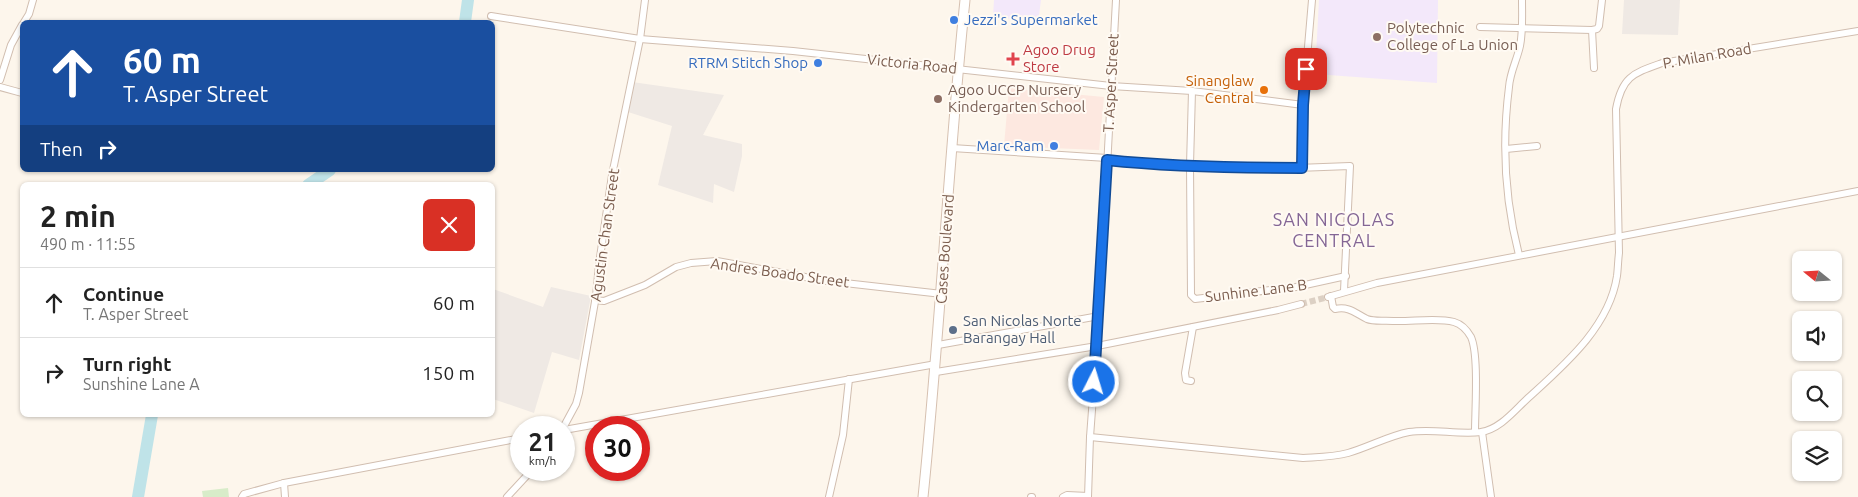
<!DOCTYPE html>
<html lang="en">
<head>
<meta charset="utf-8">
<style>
	:root { --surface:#fff; --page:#f2f2f2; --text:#222; --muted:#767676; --line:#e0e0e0 }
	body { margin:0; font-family:Ubuntu,sans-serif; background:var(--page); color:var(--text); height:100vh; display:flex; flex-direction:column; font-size:19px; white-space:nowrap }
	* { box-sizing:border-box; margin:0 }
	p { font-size:16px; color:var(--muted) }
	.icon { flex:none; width:28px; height:28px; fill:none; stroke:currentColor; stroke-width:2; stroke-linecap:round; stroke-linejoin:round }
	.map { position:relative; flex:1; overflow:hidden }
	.drawer { position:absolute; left:20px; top:182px; width:475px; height:235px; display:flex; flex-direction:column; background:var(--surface); border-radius:8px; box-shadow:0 1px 4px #0004 }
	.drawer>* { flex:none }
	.guide { position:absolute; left:20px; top:20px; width:475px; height:152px; border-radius:8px; box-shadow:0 1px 4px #0004; background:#1a4fa0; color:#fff; overflow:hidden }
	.needle { width:32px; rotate:288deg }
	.buttons { position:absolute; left:1792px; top:251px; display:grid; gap:10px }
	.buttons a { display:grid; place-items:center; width:50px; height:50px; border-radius:8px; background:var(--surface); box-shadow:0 1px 4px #0004; font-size:25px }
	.speed { position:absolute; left:510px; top:416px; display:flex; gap:10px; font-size:25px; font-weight:700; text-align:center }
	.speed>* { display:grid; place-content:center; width:65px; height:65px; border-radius:50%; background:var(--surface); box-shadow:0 1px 4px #0004; line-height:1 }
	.speed small { font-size:12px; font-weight:400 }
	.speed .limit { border:8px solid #d22; background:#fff; color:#111 }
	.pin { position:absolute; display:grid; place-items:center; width:42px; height:42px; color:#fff; margin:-21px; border-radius:10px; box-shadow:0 2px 8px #0006 }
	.me { position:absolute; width:55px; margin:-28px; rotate:5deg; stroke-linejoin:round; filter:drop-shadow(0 0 4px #0008) }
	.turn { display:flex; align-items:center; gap:18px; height:105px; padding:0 20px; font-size:22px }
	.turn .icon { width:65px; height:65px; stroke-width:2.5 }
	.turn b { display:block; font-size:35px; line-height:42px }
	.then { display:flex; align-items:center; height:48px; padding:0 20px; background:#0003; gap:10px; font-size:19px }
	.round { display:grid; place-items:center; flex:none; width:52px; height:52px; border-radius:8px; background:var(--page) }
	.summary { display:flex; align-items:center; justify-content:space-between; height:85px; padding:0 20px }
	h1 { font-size:30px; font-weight:600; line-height:38px }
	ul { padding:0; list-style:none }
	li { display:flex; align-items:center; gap:15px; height:70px; padding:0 20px; border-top:1px solid var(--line) }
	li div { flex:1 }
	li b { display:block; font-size:19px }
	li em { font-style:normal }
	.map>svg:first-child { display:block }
	.commercial { fill:#fde8e0 }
	.industrial { fill:#efe9e4 }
	.education { fill:#f3e8fa }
	.green { fill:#d8ecc9 }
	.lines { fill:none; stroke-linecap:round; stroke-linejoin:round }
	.river { stroke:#bfe3e8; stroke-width:12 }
	.street-tunnel { stroke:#dcd0c4; stroke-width:6; stroke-dasharray:6 3; stroke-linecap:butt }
	.street-casing { stroke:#d1beb0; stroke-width:8 }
	.secondary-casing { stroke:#d6c0b0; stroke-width:11 }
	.street { stroke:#fff; stroke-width:6 }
	.secondary { stroke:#fff; stroke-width:9 }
	.route-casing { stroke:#114b97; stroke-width:12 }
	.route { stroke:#1a73e8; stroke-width:9 }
	.shop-dot { fill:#3f7fe0; stroke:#fffaf3; stroke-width:2 }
	.education-dot { fill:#8d6e63; stroke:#fffaf3; stroke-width:2 }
	.health-dot { fill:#e0444e; stroke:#fffaf3; stroke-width:2 }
	.food-dot { fill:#e8710a; stroke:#fffaf3; stroke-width:2 }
	.service-dot { fill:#5c6f8a; stroke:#fffaf3; stroke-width:2 }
	.labels { text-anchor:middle; stroke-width:4; stroke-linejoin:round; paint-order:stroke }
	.shop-label { font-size:15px; fill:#366cbe; stroke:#fffaf3; text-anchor:end }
	.education-label { font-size:15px; fill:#785e54; stroke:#fffaf3; text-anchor:start }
	.health-label { font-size:15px; fill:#be3a42; stroke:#fffaf3; text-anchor:start }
	.street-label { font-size:15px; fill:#7a5c4d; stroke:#fffaf3 }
	.food-label { font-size:15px; fill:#c56008; stroke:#fffaf3; text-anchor:end }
	.service-label { font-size:15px; fill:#4e5e75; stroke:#fffaf3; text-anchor:start }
	.quarter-label { font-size:18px; letter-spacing:1px; fill:#846695; stroke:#fffaf3 }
</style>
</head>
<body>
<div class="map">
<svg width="1858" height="497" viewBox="0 0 1858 497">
	<rect width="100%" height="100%" fill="#fdf6ec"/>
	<path class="commercial" d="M1009,88L1104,97L1099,150L1004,146Z"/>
	<g class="industrial">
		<path d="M1624,0H1680L1678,35L1622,34Z"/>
		<path d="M632,82L724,95L703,135L742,144V156L734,192L714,184L713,203L658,185L672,126L628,112Z"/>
		<path d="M551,287L591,296L579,360L552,352L534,413L493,399V289L543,307Z"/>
	</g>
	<g class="education">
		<path d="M994,0H1041L1038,23L993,16Z"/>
		<path d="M1319,0H1438L1437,83L1315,74Z"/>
	</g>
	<path class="green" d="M228,488L229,497H203L202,491Z"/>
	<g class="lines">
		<g class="river">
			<path d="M465,22L468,0"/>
			<path d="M308,185L330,170"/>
			<path d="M138,497L152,415"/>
		</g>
		<path class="street-tunnel" d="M1301,304L1328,297"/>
		<g class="street-casing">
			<g id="street">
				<path d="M491,16L640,39L793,51L1111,86L1192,91L1303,105"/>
				<path d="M24,22L29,14L33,0"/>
				<path d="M1480,27L1592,30L1594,68"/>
				<path d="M1592,30L1597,29L1599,26L1602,0"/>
				<path d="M0,80L11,45L22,25"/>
				<path d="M0,87L22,93"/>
				<path d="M1192,91L1190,165L1191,295L1195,299L1296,287L1346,276"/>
				<path d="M952,148L1107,158"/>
				<path d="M1506,149L1537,146"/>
				<path d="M1107,161C1188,168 1269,170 1350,166L1344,291"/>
				<path d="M1302,169L1303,105L1312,0"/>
				<path d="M1519,255C1505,201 1502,142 1509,87C1510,72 1517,60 1520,46C1523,31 1522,15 1522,0"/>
				<path d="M1331,296L1333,307L1335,309C1349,306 1355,313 1367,319C1374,322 1386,320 1393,321C1411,322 1437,317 1454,322C1461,324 1467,330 1471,337C1479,355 1475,410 1475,432"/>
				<path d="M1328,297L1377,283L1858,191"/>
				<path d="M595,300L604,301L645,285L676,267L691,263L717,261L827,281L942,294"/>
				<path d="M938,345L1099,316"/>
				<path d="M936,372L1097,346L1278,310L1301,304"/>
				<path d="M1191,381L1186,380L1185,373L1193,327"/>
				<path d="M563,428L576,404L579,393L596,296L599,264L612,175L640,39L645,0"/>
				<path d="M564,430L936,364"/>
				<path d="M1482,432L1491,497"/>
				<path d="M1090,437L1303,458C1318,457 1333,457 1348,453C1369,447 1388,436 1409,432C1433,428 1457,435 1481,432C1500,429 1514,411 1527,399C1563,366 1609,328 1617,276C1618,268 1618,260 1619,253L1616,109C1622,76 1634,73 1662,63L1858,31"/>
				<path d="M284,483L285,497"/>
				<path d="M242,497L244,494L284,483L521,438"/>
				<path d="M507,497L532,470"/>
				<path d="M829,497L843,435L849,379"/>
				<path d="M1031,497H1032"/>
				<path d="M1063,497L1067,495L1088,496"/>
				<path d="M1088,497L1090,437L1099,316L1116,0"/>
			</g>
		</g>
		<g class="secondary-casing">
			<path id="secondary" d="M923,497C940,332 948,165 965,0"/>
		</g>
		<use href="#street" class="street"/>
		<use href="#secondary" class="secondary"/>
	</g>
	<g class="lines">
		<g class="route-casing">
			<path id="route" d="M1094,382L1107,160C1172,167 1237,168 1302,168L1303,105L1306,69"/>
		</g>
		<use href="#route" class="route"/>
	</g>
	<g class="shop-dot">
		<circle cx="954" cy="20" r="5"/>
		<circle cx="818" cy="63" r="5"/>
		<circle cx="1054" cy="146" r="5"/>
	</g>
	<g class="education-dot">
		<circle cx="1377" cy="37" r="5"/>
		<circle cx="938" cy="99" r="5"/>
	</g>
	<path class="health-dot" d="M1010.5 51.5h5v5h5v5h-5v5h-5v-5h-5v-5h5z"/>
	<circle class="food-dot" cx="1264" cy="90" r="5"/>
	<circle class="service-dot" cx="953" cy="330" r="5"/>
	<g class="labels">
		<g class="shop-label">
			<text x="964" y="25" text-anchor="start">Jezzi's Supermarket</text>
			<text x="808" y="68">RTRM Stitch Shop</text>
			<text x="1044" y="151">Marc-Ram</text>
		</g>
		<g class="education-label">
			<text x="1387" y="33">Polytechnic<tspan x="1387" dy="17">College of La Union</tspan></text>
			<text x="948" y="95">Agoo UCCP Nursery<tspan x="948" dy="17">Kindergarten School</tspan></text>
		</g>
		<g class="health-label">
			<text x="1023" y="55">Agoo Drug<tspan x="1023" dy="17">Store</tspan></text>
		</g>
		<g class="street-label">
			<text transform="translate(1707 56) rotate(-10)" y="5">P. Milan Road</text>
			<text transform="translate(912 64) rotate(6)" y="5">Victoria Road</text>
			<text transform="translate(1111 83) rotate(-87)" y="5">T. Asper Street</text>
			<text transform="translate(605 235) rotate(-82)" y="5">Agustin Chan Street</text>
			<text transform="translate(945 249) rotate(-86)" y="5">Cases Boulevard</text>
			<text transform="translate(780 273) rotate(8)" y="5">Andres Boado Street</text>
			<text transform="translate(1256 291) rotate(-7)" y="5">Sunhine Lane B</text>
		</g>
		<g class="food-label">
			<text x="1254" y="86">Sinanglaw<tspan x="1254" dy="17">Central</tspan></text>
		</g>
		<g class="service-label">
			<text x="963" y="326">San Nicolas Norte<tspan x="963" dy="17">Barangay Hall</tspan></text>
		</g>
		<g class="quarter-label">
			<text x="1334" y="226">SAN NICOLAS<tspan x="1334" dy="21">CENTRAL</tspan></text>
		</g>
	</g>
</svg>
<div class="buttons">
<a><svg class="needle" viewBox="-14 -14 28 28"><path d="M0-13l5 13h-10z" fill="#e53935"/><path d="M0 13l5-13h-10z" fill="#767676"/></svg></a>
<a><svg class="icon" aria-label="sound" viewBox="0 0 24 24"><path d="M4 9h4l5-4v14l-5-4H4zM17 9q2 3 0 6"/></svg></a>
<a><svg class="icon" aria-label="search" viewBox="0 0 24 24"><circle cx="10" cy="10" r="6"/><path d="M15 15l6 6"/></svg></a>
<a><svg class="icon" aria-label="layers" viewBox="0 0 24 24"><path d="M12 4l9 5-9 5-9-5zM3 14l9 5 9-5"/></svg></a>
</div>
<div class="speed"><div>21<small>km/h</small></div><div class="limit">30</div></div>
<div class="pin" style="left:1306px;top:69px;background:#d93025"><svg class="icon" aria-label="arrive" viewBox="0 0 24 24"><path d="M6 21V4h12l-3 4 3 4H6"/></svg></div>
<svg class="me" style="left:1094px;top:382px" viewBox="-20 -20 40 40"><circle r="17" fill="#1a73e8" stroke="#fff" stroke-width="3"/><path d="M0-11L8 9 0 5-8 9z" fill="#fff"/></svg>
<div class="guide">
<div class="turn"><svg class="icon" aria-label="ahead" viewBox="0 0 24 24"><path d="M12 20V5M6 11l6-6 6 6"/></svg><div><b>60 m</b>T. Asper Street</div></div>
<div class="then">Then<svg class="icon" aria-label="right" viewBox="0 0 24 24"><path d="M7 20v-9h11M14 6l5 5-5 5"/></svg></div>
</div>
<section class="drawer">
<div class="summary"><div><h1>2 min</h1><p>490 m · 11:55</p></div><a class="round" style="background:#d93025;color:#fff"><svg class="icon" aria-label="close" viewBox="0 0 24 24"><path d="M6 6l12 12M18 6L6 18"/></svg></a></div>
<ul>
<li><svg class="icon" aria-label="ahead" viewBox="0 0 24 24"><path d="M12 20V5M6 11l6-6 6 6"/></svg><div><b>Continue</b><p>T. Asper Street</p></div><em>60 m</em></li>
<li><svg class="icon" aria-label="right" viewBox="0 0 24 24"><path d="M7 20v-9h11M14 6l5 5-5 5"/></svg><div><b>Turn right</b><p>Sunshine Lane A</p></div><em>150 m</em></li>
</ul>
</section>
</div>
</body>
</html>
